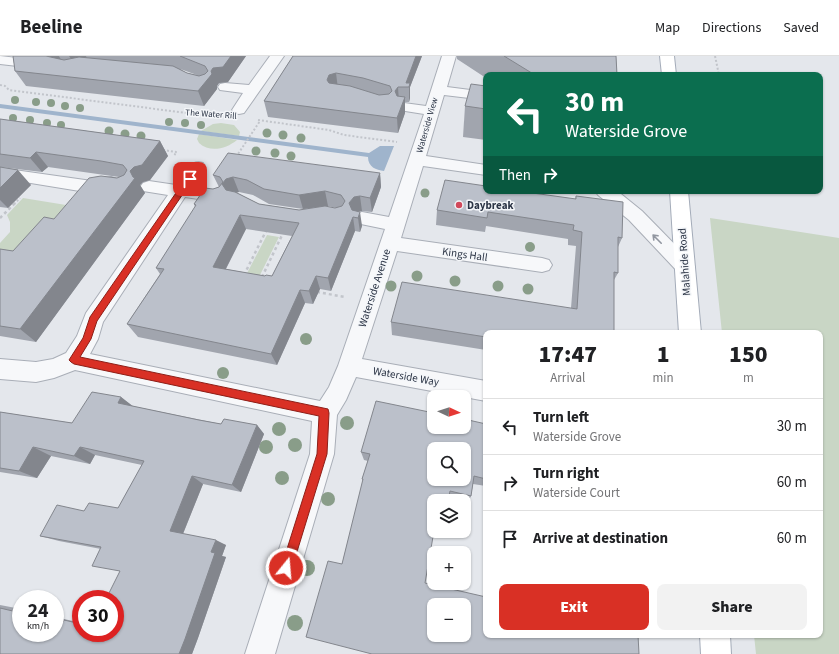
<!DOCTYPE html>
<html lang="en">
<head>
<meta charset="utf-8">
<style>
	:root { --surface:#fff; --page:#f2f2f2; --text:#202124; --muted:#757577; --line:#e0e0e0; --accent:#d93025 }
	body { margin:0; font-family:"Source Sans 3",sans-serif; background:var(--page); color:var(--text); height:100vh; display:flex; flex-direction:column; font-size:15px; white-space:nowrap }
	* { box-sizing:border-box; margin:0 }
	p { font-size:13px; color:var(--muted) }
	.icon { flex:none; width:22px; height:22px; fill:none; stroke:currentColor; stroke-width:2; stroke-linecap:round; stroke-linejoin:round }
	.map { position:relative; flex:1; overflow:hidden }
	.side { position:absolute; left:483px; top:274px; width:340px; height:308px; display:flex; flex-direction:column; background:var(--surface); border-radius:8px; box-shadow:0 1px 3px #0004 }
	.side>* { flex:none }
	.hud { position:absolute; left:483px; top:16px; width:340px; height:122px; border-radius:8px; box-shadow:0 1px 3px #0004; background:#0b6e4f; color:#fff; overflow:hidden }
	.needle { width:26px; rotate:94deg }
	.fabs { position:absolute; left:427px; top:334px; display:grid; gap:8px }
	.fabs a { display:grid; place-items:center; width:44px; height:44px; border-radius:8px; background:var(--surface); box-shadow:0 1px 3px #0004; font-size:20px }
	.speed { position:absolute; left:12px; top:534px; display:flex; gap:8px; font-size:20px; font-weight:700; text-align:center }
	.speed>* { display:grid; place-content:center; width:52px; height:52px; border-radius:50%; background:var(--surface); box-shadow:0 1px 3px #0004; line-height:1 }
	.speed small { font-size:10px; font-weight:400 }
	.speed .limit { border:6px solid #d22; background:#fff; color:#111 }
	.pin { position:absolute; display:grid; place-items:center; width:34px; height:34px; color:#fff; margin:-17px; border-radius:8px; box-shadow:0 2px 6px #0006 }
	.me { position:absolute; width:44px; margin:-22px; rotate:17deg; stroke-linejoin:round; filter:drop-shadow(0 0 3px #0008) }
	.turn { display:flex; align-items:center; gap:14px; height:84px; padding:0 16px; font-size:18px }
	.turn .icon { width:52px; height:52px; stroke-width:2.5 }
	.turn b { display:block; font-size:28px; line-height:34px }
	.then { display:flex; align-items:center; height:38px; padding:0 16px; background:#0003; gap:8px; font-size:15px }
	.eta { display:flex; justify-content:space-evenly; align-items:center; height:68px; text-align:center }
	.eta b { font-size:24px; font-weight:800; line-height:28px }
	.cta { display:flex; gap:8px; margin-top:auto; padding:8px 16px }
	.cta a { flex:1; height:46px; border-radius:8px; background:var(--accent); color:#fff; font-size:16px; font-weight:800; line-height:46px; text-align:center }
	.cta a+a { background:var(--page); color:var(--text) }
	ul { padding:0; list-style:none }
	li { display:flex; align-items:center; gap:12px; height:56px; padding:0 16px; border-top:1px solid var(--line) }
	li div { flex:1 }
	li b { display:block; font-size:15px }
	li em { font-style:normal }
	header { display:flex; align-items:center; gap:24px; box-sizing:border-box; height:56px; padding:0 20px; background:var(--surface); border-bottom:1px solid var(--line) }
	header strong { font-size:19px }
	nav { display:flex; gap:22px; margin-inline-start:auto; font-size:14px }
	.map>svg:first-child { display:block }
	.green { fill:#c9d6c5 }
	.water { fill:#9fb4cc }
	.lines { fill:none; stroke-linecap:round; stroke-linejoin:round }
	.minor-casing { stroke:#a9aeb7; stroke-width:2 }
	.major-casing { stroke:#a3abb8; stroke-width:2 }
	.path-far1 { stroke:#c2c5cb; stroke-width:2; stroke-dasharray:2 2; stroke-linecap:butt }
	.path { stroke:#c2c5cb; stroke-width:2.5; stroke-dasharray:3 3; stroke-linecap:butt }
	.minor { fill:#f7f8fa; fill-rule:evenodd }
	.major { fill:#fff; fill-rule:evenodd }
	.tree { fill:#899d89 }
	.wall { fill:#a1a5ae; fill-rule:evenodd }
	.shaded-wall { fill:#83868d }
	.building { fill:#bbc0ca; stroke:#83868d; fill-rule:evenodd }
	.oneway { stroke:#9196a0 }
	.route { fill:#d93025; stroke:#8d1f18 }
	.poi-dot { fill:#d1495b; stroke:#f4f6f9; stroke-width:1.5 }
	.labels { text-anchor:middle; stroke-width:3; stroke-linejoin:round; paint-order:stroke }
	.far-street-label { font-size:9px; fill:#2b3445; stroke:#f4f6f9 }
	.poi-label { font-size:11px; font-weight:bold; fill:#2b3445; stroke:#f4f6f9; text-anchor:start }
	.street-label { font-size:11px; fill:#2b3445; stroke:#f4f6f9 }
</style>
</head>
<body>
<header>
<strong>Beeline</strong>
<nav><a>Map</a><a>Directions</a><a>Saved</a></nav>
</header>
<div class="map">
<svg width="839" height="598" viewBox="0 0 839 598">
	<rect width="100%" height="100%" fill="#e4e7ec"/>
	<g class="green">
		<path d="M221,67L234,69L240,76L239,80L201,75L213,68Z"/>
		<path d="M199,78L237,84C226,93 210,97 199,87L197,83Z"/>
		<path d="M23,142L66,149L24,199L0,195V187L10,176V166L7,159Z"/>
		<path d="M710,162L839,182V598H756L754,579H820V277H722Z"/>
		<path d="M267,179L279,181L258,223L245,221Z"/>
	</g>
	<path class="water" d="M0,48L369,97L380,90H394L384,115C376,114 368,111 368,101L0,52Z"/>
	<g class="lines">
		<g class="minor-casing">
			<g id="minor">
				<path d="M0,0L44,5L49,6L51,9L49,12L44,13L0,8Z"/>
				<path d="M270,0H284L244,57L239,58L234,57L232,54L243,37L220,34L218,31L220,28L225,27L249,29Z"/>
				<path d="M442,0H456L447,31L486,36V44L444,39L426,100L486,109V119L423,110L401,182L542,202L549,204L552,209L549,214L542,216L397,195L362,303L486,325V345L356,321L346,344L337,359L334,398L275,598H245L310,398L312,365L75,314L54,322L36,326L0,323V303L36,306L53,303L66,297L77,280L86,257L168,139L143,135L140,131L143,127L149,125L176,129C183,118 189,103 203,107L205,111L192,131L225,136L228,140L225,144L219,146L185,141L103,266L98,283L90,298L320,345L329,331L338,310L385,173L356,167L353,162L356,157L362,156L389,161L424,58L399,54L397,51L399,48L404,47L426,50Z"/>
				<path d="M0,112L92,125L111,121L117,123L120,127L117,131L92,137L0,122Z"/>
				<path d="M595,135H616L621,138L642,155L692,206L695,211L692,216L685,218L678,216L629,164L598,139Z"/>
			</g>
		</g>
		<g class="major-casing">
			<g id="major">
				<path d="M660,0H674L676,19H662Z"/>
				<path d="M670,135H688L701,277H679Z"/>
				<path d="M700,579H730L731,598H701Z"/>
			</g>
		</g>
		<g class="path-far1">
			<path d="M715,0L719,19"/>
			<path d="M0,29L5,30L9,34L210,60L220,58"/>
			<path d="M258,64L329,74L344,79L397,86"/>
			<path d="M163,94L176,96L174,98L177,99"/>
			<path d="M236,101L260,65"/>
			<path d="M14,148L20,142"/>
		</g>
		<g class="path">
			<path d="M0,162L15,147"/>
			<path d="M244,219L267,173"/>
			<path d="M262,221L284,175"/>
			<path d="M317,236L345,241"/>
		</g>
		<use href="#minor" class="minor"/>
		<use href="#major" class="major"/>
	</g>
	<g class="tree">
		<circle cx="15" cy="44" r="4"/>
		<circle cx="36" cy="46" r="4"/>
		<circle cx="51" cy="47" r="4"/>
		<circle cx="65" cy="50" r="4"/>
		<circle cx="80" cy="52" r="4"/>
		<circle cx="13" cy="62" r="4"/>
		<circle cx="30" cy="64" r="4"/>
		<circle cx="169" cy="66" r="4"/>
		<circle cx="47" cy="67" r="4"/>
		<circle cx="185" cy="67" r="4"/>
		<circle cx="61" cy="69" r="4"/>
		<circle cx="201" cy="69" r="4"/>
		<circle cx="109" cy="75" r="4.5"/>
		<circle cx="267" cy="77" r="4.5"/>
		<circle cx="125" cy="78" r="4.5"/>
		<circle cx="283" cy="79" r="4.5"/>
		<circle cx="141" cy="80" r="4.5"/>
		<circle cx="301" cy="82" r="4.5"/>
		<circle cx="256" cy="95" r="4.5"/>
		<circle cx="275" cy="97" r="4.5"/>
		<circle cx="291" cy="100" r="4.5"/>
		<circle cx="425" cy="137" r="4.5"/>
		<circle cx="530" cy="191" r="5"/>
		<circle cx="417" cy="220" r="5.5"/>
		<circle cx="455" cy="225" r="5.5"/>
		<circle cx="391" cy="230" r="5.5"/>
		<circle cx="498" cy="230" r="5.5"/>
		<circle cx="528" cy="233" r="5.5"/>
		<circle cx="306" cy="283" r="6"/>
		<circle cx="223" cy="317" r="6"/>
		<circle cx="347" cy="367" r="7"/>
		<circle cx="279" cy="373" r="7"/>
		<circle cx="295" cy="389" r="7"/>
		<circle cx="266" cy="391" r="7"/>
		<circle cx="282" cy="422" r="7"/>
		<circle cx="328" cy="443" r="7"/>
		<circle cx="307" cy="512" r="8"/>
		<circle cx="295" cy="567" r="8"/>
	</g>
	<g class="wall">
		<path d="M13,0H246L228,26L219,27L217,30V33L204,50L26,30L15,15ZM180,13L183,14L197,19L187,17Z"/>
		<path d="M293,0H422L410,31V42L409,46H405V57L398,77L268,61L264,45Z"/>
		<path d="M457,0H616L617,19H486V22L457,3Z"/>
		<path d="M486,30V84L463,81L465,50Z"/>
		<path d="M0,63L160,85L168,100L150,124L143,126L140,129L145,137L36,286L0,280V193L13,195L54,163L117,122L119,121L48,111L42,116L0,111Z"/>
		<path d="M0,111L31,129L8,152L0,151Z"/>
		<path d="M380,117L381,131L372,156L362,155H358L362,170L360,176L355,175L331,235L320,233L313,248L305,247L277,309L138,281L127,268L160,218L156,212L195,151L194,148L213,133L219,131L213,119ZM236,136H239L253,139L269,148L303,153L328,150L336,152L299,154L259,148ZM246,173L292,180L272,220H265L226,213Z"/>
		<path d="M576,140L622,182L618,191V217L614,224V277H486V294L392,279L391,266L571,252L576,190L568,189V183L486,170L485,176L436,169L437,154L575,143Z"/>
		<path d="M121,341L132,350L221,368L257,369L264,378L241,436L203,428L183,478L226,489L222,500L226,501L198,582L192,598H0V549L21,553V577H55V561L73,565H81V577H115L120,515L101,493L59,485L40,480L84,455L118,452L142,409L95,399L90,408L51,400L37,422L0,416V356L72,367Z"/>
		<path d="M486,368V430L473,428L471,440L468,446L448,442L342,508L363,425L362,423L368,405L364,404L361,396Z"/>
	</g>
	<g class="shaded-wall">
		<path d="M46,0H59L62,6Z"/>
		<path d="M69,0H86L88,5L74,7Z"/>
		<path d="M231,0H246L228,26L219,27L217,30V33L204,50L198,35L213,12Z"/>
		<path d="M416,0H422L410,31V42L409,46V31L406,27Z"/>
		<path d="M336,17L338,33L332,34L327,24L329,19Z"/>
		<path d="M398,31L399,47L395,35Z"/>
		<path d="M405,41V57L398,77L397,62Z"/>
		<path d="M160,85L168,100L150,124L143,126L140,129L145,137L36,286L20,273L130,115Z"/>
		<path d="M36,96L48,111L42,116L30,102Z"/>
		<path d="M18,114L31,129L8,152L0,144V132Z"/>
		<path d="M380,117L381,131L372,156L370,142Z"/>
		<path d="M233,121L239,136L233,138L229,142L222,128L226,123Z"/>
		<path d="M325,135L328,150L303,153L299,139Z"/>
		<path d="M360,140L362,155L356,156L352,161L349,147L354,141Z"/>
		<path d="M360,156L362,170L360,176L358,162Z"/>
		<path d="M240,159L246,173L220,224L213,211Z"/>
		<path d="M353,161L355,175L331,235L328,222Z"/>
		<path d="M316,220L320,233L313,248L309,235Z"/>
		<path d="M300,234L305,247L277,309L271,298Z"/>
		<path d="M121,341L134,351L118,347Z"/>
		<path d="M257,369L264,378L241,436L232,429Z"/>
		<path d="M33,391L51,400L37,422L19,415Z"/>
		<path d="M80,391L95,399L90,408L74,400Z"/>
		<path d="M192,420L203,428L182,480L170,475Z"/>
		<path d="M216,484L226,489L222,500L226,501L198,582L192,598H179L211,496Z"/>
	</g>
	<g class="building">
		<path d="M13,0H46L64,4L79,1L173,10L187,17L199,20L205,18L208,15L205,10L180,0H231L223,11L213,12L211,15L212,18L198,35L15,15Z"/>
		<path d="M293,0H416L406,27H410L409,31H398L395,35L397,40L405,41L397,62L264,45ZM336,17L363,22L390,30L392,35L389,38L379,39L350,30L329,27L327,24L329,19Z"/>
		<path d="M504,0H616L617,19H535Z"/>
		<path d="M471,28L486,30V53L465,50Z"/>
		<path d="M0,63L160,85L142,109L134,111L130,115L133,121L135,122L20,273L0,270V193L13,195L44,161L54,163L89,122L101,120L117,122L124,119L127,114L123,109L101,105L36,96L30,102L0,98Z"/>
		<path d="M228,97L380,117L370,142L360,140L354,141L349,147L352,154L360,156L358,162L353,161L328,222L316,220L309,235L300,234L271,298L127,268L164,213L156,212L196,149L194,148L205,132L213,133L219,131L223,126L220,121L213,119ZM233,121L247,124L264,133L299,139L325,135L341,139L345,145L342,150L335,152L325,150L299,154L259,148L235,136L226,134L222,128L226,123ZM240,159L299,167L272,220L266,219L265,220L213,211Z"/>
		<path d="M0,111L18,114L0,132Z"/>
		<path d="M445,124L486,130V135H518L576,143V140L623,146L622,182L618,181V217L614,216V277H486V281L391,266L402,226L577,253L582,176L573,174L574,169L488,156L487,162L437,154Z"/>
		<path d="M92,336L121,341L118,347L199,364L221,368L224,363L257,369L232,429L192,420L170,475L216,484L211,496L215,497L185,583L179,598H0V552L21,557V577H55V564L63,566L64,564L81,568V577H115V543H106L120,515L92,510L101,491L40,480L57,449L84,455L89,447L118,452L144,405L80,391L74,400L33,391L19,415L0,412V356L72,367Z"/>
		<path d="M376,345L434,357V371H464V363L486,368V423L474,420L471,440L450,435L448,445H434V475L425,527L486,541V579H638L639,598H372L306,581L328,505L342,508L363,423H362L370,398L361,396ZM434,393H464V423H434ZM434,549H464V579H434Z"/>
	</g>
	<defs><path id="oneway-shaft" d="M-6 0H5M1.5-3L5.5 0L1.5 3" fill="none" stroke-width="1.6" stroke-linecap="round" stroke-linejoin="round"/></defs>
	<use class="oneway" href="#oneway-shaft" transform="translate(657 183) rotate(-135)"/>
	<path class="route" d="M187,121H192L193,123L97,265L91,283L80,301L328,353L329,357L327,398L292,512L291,516L286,518L282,516L281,512L317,398L319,360L74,308L71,306L69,304L83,282L90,261Z"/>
	<circle class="poi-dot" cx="459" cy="149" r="4"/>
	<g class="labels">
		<g class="far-street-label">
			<text transform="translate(211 58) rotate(4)" y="3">The Water Rill</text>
			<text transform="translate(427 69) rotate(-74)" y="3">Waterside View</text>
		</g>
		<g class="poi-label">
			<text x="467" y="153">Daybreak</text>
		</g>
		<g class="street-label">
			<text transform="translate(465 198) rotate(8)" y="4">Kings Hall</text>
			<text transform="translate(684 206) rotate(-94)" y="4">Malahide Road</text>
			<text transform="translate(374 232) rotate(-72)" y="4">Waterside Avenue</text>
			<text transform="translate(406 320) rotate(10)" y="4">Waterside Way</text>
		</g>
	</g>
</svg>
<div class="fabs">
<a><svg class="needle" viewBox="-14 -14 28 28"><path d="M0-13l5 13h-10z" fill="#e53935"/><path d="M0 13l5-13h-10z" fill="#757577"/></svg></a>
<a><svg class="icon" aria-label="search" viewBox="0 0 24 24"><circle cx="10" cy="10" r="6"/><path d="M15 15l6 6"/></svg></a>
<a><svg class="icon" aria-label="layers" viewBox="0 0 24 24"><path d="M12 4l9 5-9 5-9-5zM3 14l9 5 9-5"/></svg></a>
<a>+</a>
<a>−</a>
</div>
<div class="speed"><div>24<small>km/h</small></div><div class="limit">30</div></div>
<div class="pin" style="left:190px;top:123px;background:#d93025"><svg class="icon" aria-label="arrive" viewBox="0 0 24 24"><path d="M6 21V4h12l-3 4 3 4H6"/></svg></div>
<svg class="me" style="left:286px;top:512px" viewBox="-20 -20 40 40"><circle r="17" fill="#d93025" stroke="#fff" stroke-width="3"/><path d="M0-11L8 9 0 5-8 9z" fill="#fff"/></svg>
<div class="hud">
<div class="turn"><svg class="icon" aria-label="left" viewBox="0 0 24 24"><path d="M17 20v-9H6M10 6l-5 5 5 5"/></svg><div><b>30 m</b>Waterside Grove</div></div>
<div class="then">Then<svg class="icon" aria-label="right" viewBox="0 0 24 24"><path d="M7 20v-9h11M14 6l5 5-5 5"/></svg></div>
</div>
<section class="side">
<div class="eta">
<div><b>17:47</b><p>Arrival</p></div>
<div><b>1</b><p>min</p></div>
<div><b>150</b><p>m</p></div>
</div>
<ul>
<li><svg class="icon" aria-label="left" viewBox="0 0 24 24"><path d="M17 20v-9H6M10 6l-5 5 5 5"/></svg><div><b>Turn left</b><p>Waterside Grove</p></div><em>30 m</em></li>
<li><svg class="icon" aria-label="right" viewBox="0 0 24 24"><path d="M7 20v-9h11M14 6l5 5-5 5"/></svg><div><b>Turn right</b><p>Waterside Court</p></div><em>60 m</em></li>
<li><svg class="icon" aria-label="arrive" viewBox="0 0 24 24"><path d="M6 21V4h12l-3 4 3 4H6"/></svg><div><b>Arrive at destination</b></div><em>60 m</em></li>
</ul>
<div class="cta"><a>Exit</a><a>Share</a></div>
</section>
</div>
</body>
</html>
